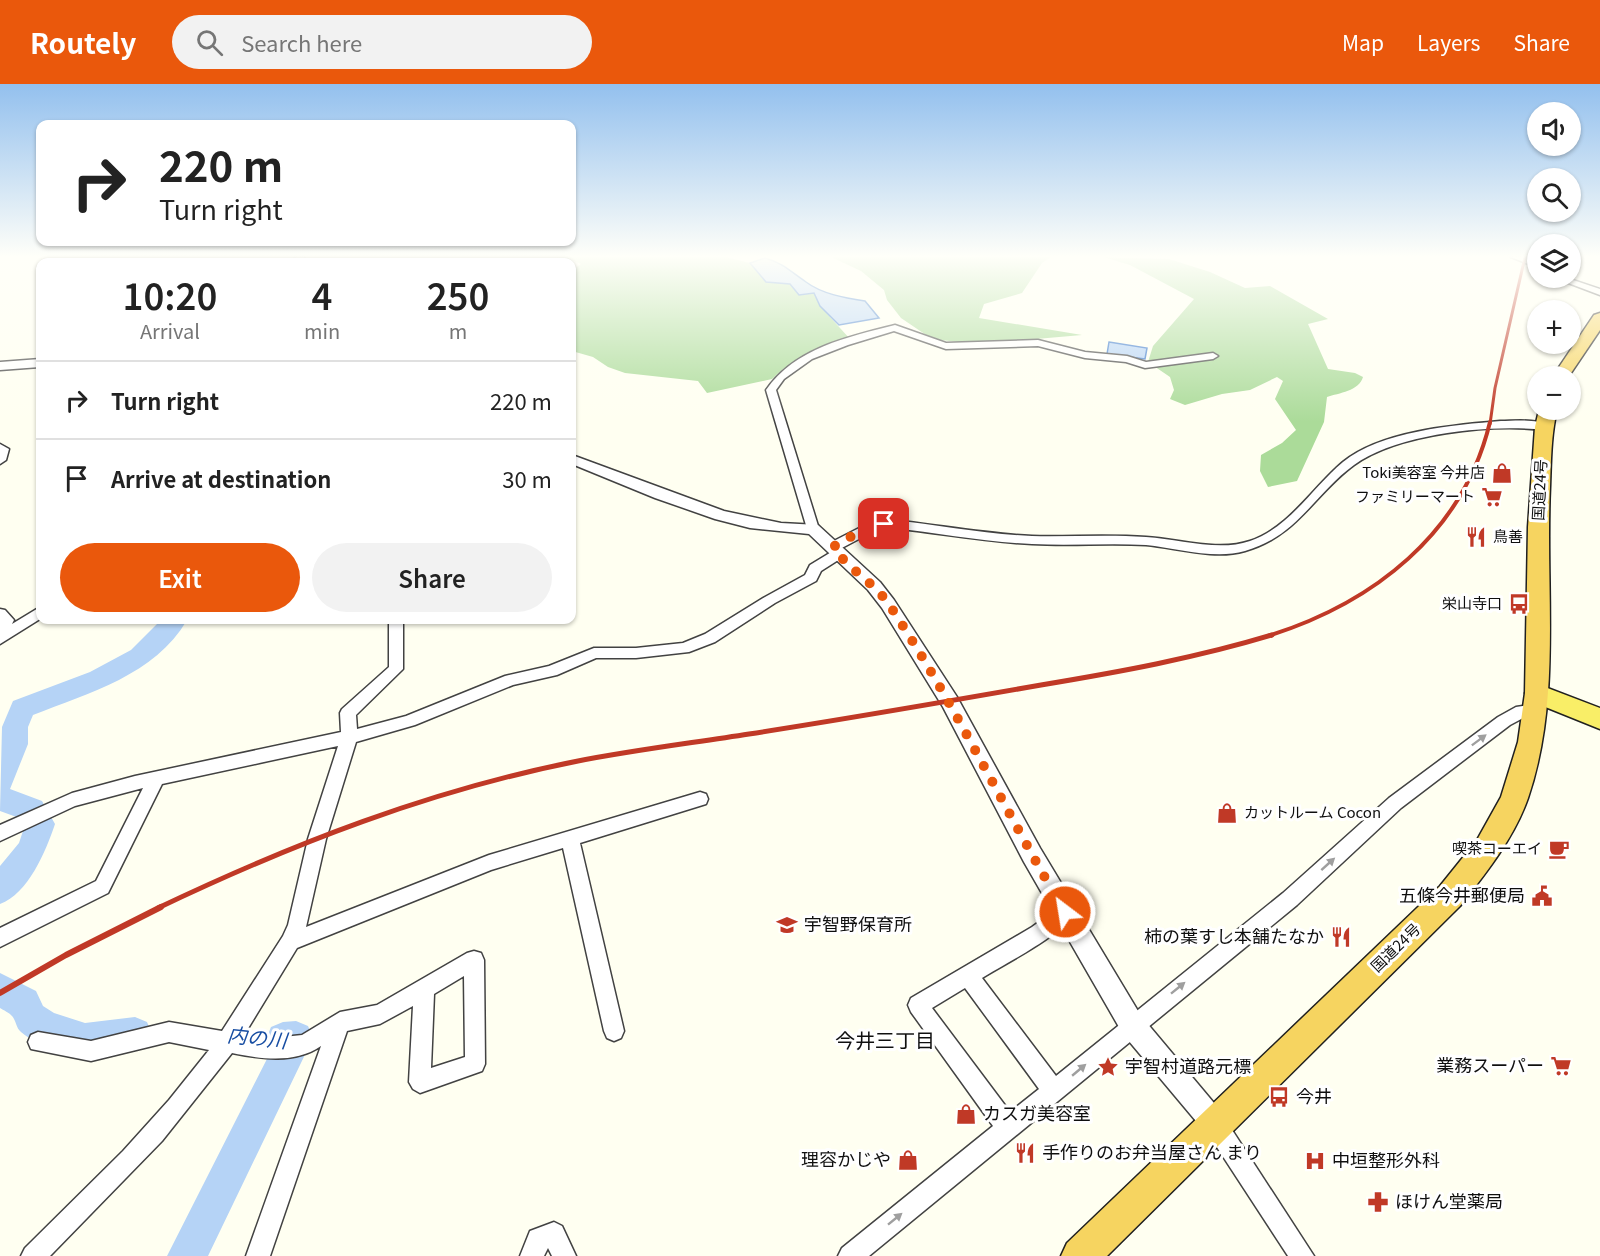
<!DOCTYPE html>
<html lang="en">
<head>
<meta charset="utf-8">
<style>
	:root { --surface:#fff; --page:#f2f2f2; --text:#222; --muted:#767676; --line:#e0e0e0; --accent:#ea580c }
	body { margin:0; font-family:Georgia,"Noto Sans JP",serif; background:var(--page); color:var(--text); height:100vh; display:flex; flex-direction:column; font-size:22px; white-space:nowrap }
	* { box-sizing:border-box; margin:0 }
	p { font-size:20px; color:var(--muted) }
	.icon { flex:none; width:33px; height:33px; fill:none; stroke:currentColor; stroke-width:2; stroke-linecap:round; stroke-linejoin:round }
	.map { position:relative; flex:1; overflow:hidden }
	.drawer { position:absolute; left:36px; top:174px; width:540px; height:366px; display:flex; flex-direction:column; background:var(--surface); border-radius:12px; box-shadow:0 2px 4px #0004 }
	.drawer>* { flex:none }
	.banner { position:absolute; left:36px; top:36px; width:540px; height:126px; border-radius:12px; box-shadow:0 2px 4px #0004; background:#fff; color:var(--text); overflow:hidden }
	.buttons { position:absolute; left:1527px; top:18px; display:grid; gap:12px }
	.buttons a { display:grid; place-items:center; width:54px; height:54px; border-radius:50%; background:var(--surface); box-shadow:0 2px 4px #0004; font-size:30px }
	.pin { position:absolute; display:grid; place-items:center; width:51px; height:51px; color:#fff; margin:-26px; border-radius:12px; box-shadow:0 3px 9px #0006 }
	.me { position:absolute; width:66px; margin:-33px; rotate:329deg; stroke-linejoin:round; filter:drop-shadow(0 0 4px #0008) }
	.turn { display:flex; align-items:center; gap:21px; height:126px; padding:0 24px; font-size:27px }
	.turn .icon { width:78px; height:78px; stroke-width:2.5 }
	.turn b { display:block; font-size:42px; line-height:51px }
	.eta { display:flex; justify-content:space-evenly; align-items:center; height:102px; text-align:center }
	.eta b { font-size:36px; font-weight:600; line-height:42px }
	.primary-button { display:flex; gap:12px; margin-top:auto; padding:12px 24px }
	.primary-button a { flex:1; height:69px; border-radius:36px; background:var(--accent); color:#fff; font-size:24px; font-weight:600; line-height:69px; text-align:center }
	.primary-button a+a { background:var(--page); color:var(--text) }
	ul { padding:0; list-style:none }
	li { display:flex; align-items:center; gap:18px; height:78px; padding:0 24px; border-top:2px solid var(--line) }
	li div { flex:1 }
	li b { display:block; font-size:22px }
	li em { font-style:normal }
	header { display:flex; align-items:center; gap:36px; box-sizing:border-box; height:84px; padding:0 30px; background:var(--accent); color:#fff }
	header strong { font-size:28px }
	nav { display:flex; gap:33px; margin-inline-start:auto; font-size:21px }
	.search { width:420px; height:54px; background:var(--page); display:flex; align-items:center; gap:15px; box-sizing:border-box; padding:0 21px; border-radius:33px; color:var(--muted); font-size:22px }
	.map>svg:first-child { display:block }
	.forest { fill:#abdb99 }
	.water { fill:#b5d3f6; stroke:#3c7ace; stroke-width:1.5 }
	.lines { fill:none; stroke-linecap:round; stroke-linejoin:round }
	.river { fill:#b5d3f6; fill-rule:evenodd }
	.minor-casing { stroke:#424242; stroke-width:3 }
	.tertiary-casing { stroke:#424242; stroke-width:3 }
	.primary-casing { stroke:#202020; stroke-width:3 }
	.trunk-casing { stroke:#202020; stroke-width:3 }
	.minor { fill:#fff; fill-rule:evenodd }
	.tertiary { fill:#fff; fill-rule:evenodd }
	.primary { fill:#f9ee67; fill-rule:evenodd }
	.trunk { fill:#f6d460; fill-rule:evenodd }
	.rail-far3 { stroke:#c03926; stroke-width:3 }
	.rail-far2 { stroke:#c03926; stroke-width:4 }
	.rail-far1 { stroke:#c03926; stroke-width:5 }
	.rail { stroke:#c03926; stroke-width:6 }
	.oneway { fill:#9f9f9f }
	.route { stroke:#ea580c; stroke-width:10; stroke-dasharray:0 18 }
	.labels { text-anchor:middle; stroke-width:6; stroke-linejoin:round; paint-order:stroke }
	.poi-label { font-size:15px; fill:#0f0f0f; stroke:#fff; text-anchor:end }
	.street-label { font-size:15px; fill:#0f0f0f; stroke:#fff }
	.near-poi-label { font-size:18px; fill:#0f0f0f; stroke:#fff; text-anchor:start }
	.near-water-label { font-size:20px; font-style:italic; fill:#174da2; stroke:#fff }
	.near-neighbourhood-label { font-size:20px; fill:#0f0f0f; stroke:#fff }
</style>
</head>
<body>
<header>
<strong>Routely</strong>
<div class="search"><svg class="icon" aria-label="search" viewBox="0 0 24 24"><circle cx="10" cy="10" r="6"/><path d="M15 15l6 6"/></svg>Search here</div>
<nav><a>Map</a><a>Layers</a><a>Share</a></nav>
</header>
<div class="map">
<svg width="1600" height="1172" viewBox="0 0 1600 1172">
	<rect width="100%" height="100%" fill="#fffff1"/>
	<g class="forest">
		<path d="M550,173H726L750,179L766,198L790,200L799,211L814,209L820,222L850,255L808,270L783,285L772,295L707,309L698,297L625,289L608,283L593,273L572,267V186L581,180L570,175Z"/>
		<path d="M831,173H1051L1042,179L1022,209L984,220L979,234L1082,251L977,260L932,255L901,234L887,216L884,206L861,187Z"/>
		<path d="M1103,173L1169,175L1210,188L1245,204L1270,202L1328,235L1308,240L1328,285L1355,289L1363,293C1359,307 1339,309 1327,313L1324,338L1297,397L1268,403L1260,387L1261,371L1282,359L1296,346L1275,315L1283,297L1277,293L1250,306L1222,310L1185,321L1170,315L1174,306L1170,293L1148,278L1153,262L1194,215L1130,181Z"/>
	</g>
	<g class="water">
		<path d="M765,174C783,179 791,188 806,198C822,210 845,214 865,217L879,234L839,241L820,222L814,209L799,211L790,200L766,198L750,179Z"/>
		<path d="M1109,258L1147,264L1145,275L1107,270Z"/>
	</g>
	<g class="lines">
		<g class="river">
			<path d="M161,536H187C155,591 89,609 33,631L28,643V660L10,705L42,717L55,740C46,767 28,810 0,820V782L19,759L25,741L22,735L0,727L2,643L13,617L90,588L131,566Z"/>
			<path d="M0,889L36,907L43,922L54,929L85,939L135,933L147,938L152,950L147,962C110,978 54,975 21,948C16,944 16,936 12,932C10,929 3,926 0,924Z"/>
			<path d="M296,937L308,942L313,954L208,1172H167L271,967L266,955L271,943L283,938Z"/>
		</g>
		<g class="minor-casing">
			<g id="minor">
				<path d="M295,173H304L307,178H299Z"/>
				<path d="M1511,173H1525L1538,178V184Z"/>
				<path d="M1555,194H1567L1600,205V211Z"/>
				<path d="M895,241L946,259L1038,256L1085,268L1127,272L1146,278L1213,269L1218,272L1213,275L1145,284L1126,278L1085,274L1038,262L946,265L894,247L848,261L812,275L784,295L776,306L819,445L813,449L808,448L766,306C795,264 848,253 895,241Z"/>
				<path d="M1501,337C1515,337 1538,334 1550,343L1544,346C1492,340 1398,349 1354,381C1314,410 1298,452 1245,467C1214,476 1177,464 1146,461C1108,459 1070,462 1032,460C985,458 938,449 892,444L874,447L838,466L845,470L843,473L821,487L816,497L775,519L715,558L689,568L636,574H596L557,591L513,601L415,641L356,658L326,755L306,843L489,771L700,708L706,710L708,715L706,720L580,759L624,947L621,954L614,957L607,954L604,947L563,764L491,786L297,864L244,951L264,955L302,951L340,928L377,921L467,869L474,867L481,869L484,876L485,980L482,987L420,1009L413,1005L409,998L413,922L380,940L347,947L270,1172H246L321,962C295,980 261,975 232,969L162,1057L50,1172H21L25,1164L123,1067L169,1016L209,966L169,958L91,977L31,965L28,958L31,951L38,948L91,957L169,938L222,947L283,852L288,841L308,755L338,662L162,700L108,809L0,863V844L96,797L143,704L75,722L0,757V741L72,709L135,692L341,648L340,629L342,625L389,583V536H403V585L356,631L357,645L406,632L505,592L549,582L594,564H636L683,559L705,550L765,513L805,491L810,481L833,467L826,463L828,460L865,441L892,436C939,441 985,450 1032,452C1070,453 1108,450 1146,453C1180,455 1218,468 1250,457C1289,444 1313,403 1343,378C1381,347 1454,341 1501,337ZM464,892L465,973L431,984L434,910Z"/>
				<path d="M0,360L9,365L6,376L0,380Z"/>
				<path d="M40,523V535L0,560V525L5,526L14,536L12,540Z"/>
				<path d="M1535,620L1541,622L1543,626L1541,630L1525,633L1510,641L1401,724L1297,821L869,1172H838L842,1164L993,1042L911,928L908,921L911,914L1032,843L1065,819L1072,822L1074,828C1065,850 1004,880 982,894L1056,992L1283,809L1389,714L1498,633L1516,623ZM965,904L1039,1005L1010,1028L932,924Z"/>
				<path d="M1215,1029L1223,1032L1314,1172H1288L1207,1048L1204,1040L1207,1032Z"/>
				<path d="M554,1138L562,1142L576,1172H552L548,1164L544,1172H520L530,1147Z"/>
			</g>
		</g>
		<g class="tertiary-casing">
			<g id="tertiary">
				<path d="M40,275V283L0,286V278Z"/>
				<path d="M572,371L724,427L781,439L818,441L880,498L894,516L957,613L1040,764L1141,932L1224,1031L1228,1040L1224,1049L1215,1053L1206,1049L1123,950L1024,778L943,623L882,524L868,506L809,450L750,444L715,435L655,414L572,380Z"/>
			</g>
		</g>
		<g class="primary-casing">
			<path id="primary" d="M1537,600L1600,624V645L1528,616L1525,609L1528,602Z"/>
		</g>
		<g class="trunk-casing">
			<g id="trunk">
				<path d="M1600,229V246L1569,292H1553L1594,231Z"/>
				<path d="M1539,326H1557C1551,351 1551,377 1550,403C1545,507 1562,614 1528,714C1514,754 1486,789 1460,822L1107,1172H1061L1067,1159L1440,802L1477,756L1501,713L1518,658L1525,609L1528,443L1535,343Z"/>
			</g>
		</g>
		<use href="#minor" class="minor"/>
		<use href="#tertiary" class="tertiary"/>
		<use href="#primary" class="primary"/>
		<use href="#trunk" class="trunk"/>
		<path class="rail-far3" d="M1490,340L1495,304L1525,173"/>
		<path class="rail-far2" d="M1268,552C1373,519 1463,450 1490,338"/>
		<path class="rail-far1" d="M158,824C292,760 431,706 578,677C634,666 692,659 749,650C846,635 944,618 1041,601C1119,588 1196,574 1272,551"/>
		<path class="rail" d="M0,909L66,871L161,823"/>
	</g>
	<defs><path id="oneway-solid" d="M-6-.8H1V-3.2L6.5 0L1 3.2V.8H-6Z" transform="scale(1.5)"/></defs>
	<g class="oneway">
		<use href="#oneway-solid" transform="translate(1479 656) rotate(-37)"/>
		<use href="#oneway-solid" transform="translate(1328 780) rotate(-42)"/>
		<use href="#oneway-solid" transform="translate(1178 904) rotate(-39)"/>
		<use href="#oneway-solid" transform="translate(1079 986) rotate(-40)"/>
		<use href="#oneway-solid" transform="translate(895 1135) rotate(-39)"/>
	</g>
	<linearGradient id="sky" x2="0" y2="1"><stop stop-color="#93c0ee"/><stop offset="0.51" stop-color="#fffff9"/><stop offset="1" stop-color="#fffff9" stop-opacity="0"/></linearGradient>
	<rect width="1600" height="338" fill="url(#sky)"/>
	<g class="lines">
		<path class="route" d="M884,440L859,448L833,463C848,485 875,499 890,522C955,620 1005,727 1065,828"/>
	</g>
	<defs>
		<g id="shop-bare" transform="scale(1.62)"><path d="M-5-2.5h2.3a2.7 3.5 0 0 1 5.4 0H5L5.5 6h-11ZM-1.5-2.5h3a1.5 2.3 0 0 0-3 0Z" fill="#c03926" stroke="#fff" stroke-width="2.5" paint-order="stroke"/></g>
		<g id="supermarket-bare" transform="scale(1.62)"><path d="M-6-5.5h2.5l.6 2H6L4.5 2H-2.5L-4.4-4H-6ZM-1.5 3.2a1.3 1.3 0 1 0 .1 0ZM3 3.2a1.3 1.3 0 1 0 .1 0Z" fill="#c03926" stroke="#fff" stroke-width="2.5" paint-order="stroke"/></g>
		<g id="restaurant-bare" transform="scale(1.62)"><path d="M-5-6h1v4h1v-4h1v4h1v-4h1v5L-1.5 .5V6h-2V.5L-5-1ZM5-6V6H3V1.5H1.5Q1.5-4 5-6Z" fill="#c03926" stroke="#fff" stroke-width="2.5" paint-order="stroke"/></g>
		<g id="bus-bare" transform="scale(1.62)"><path d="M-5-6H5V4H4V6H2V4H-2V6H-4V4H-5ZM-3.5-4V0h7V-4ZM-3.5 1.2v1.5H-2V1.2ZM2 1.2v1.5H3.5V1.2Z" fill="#c03926" stroke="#fff" stroke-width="2.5" paint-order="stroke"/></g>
		<g id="cafe-bare" transform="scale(1.62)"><path d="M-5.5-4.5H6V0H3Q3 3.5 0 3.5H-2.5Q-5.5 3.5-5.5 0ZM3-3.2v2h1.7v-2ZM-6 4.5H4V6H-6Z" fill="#c03926" stroke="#fff" stroke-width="2.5" paint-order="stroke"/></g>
		<g id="civic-bare" transform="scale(1.62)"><path d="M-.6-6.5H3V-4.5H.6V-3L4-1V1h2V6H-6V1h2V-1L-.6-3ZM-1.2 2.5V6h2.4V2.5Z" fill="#c03926" stroke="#fff" stroke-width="2.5" paint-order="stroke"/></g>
		<g id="school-bare" transform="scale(1.62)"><path d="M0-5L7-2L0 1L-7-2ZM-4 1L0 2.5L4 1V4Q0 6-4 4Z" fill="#c03926" stroke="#fff" stroke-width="2.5" paint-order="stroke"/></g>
		<g id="sight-bare" transform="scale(1.62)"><path d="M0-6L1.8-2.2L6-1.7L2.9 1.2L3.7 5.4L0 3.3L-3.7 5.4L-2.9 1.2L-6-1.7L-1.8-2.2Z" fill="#c03926" stroke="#fff" stroke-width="2.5" paint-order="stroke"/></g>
		<g id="hospital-bare" transform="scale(1.62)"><path d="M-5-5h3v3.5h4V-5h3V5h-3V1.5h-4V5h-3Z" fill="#c03926" stroke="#fff" stroke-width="2.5" paint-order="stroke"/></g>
		<g id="pharmacy-bare" transform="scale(1.62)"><path d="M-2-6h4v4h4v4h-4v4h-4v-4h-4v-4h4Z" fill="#c03926" stroke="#fff" stroke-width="2.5" paint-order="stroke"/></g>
	</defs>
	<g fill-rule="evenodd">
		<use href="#shop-bare" x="1502" y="389"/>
		<use href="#supermarket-bare" x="1492" y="413"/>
		<use href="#restaurant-bare" x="1476" y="453"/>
		<use href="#bus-bare" x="1519" y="520"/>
		<use href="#shop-bare" x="1227" y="729"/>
		<use href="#cafe-bare" x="1559" y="765"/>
		<use href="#civic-bare" x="1542" y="812"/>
		<use href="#school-bare" x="787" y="841"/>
		<use href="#restaurant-bare" x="1341" y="853"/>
		<use href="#supermarket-bare" x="1561" y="982"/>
		<use href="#sight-bare" x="1108" y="983"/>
		<use href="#bus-bare" x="1279" y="1013"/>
		<use href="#shop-bare" x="966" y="1030"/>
		<use href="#restaurant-bare" x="1025" y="1069"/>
		<use href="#shop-bare" x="908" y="1076"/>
		<use href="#hospital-bare" x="1315" y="1077"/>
		<use href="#pharmacy-bare" x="1378" y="1118"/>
	</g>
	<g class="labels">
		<g class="poi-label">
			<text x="1485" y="394">Toki美容室 今井店</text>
			<text x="1475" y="418">ファミリーマート</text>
			<text x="1493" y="458" text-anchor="start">鳥善</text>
			<text x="1502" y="525">栄山寺口</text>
			<text x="1244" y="734" text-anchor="start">カットルーム Cocon</text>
			<text x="1542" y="770">喫茶コーエイ</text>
		</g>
		<g class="street-label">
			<text transform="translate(1540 406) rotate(-87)" y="5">国道24号</text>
			<text transform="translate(1396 864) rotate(-44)" y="5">国道24号</text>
		</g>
		<g class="near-poi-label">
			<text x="1525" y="818" text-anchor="end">五條今井郵便局</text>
			<text x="804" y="847">宇智野保育所</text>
			<text x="1324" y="859" text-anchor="end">柿の葉すし本舗たなか</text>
			<text x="1544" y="988" text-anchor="end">業務スーパー</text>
			<text x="1125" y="989">宇智村道路元標</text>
			<text x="1296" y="1019">今井</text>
			<text x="983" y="1036">カスガ美容室</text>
			<text x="1042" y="1075">手作りのお弁当屋さん まり</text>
			<text x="891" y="1082" text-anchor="end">理容かじや</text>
			<text x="1332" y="1083">中垣整形外科</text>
			<text x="1395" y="1124">ほけん堂薬局</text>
		</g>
		<g class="near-water-label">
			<text transform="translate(257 954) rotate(6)" y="7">内の川</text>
		</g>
		<g class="near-neighbourhood-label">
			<text x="885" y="964">今井三丁目</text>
		</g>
	</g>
</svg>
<div class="buttons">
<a><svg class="icon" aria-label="sound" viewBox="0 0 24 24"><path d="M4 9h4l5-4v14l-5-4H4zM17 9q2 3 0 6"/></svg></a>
<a><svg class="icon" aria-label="search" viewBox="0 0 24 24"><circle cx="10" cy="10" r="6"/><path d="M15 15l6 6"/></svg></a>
<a><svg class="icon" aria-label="layers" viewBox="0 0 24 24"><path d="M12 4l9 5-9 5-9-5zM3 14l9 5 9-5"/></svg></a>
<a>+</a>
<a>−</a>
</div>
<div class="pin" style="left:884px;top:440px;background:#d93025"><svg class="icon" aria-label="arrive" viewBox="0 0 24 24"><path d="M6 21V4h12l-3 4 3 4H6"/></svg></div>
<svg class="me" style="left:1065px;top:828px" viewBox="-20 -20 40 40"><circle r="17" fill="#ea580c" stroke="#fff" stroke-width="3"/><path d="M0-11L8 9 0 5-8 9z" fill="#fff"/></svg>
<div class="banner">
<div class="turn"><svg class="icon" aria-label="right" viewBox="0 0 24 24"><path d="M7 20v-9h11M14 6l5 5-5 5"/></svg><div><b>220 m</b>Turn right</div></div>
</div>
<section class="drawer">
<div class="eta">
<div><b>10:20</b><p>Arrival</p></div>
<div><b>4</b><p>min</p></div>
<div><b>250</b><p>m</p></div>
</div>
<ul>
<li><svg class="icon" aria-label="right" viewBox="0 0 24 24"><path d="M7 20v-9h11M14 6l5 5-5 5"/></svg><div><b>Turn right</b></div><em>220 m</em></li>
<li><svg class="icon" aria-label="arrive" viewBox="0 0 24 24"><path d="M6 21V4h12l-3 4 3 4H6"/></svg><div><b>Arrive at destination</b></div><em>30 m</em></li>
</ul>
<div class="primary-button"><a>Exit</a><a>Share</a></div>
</section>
</div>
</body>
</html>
